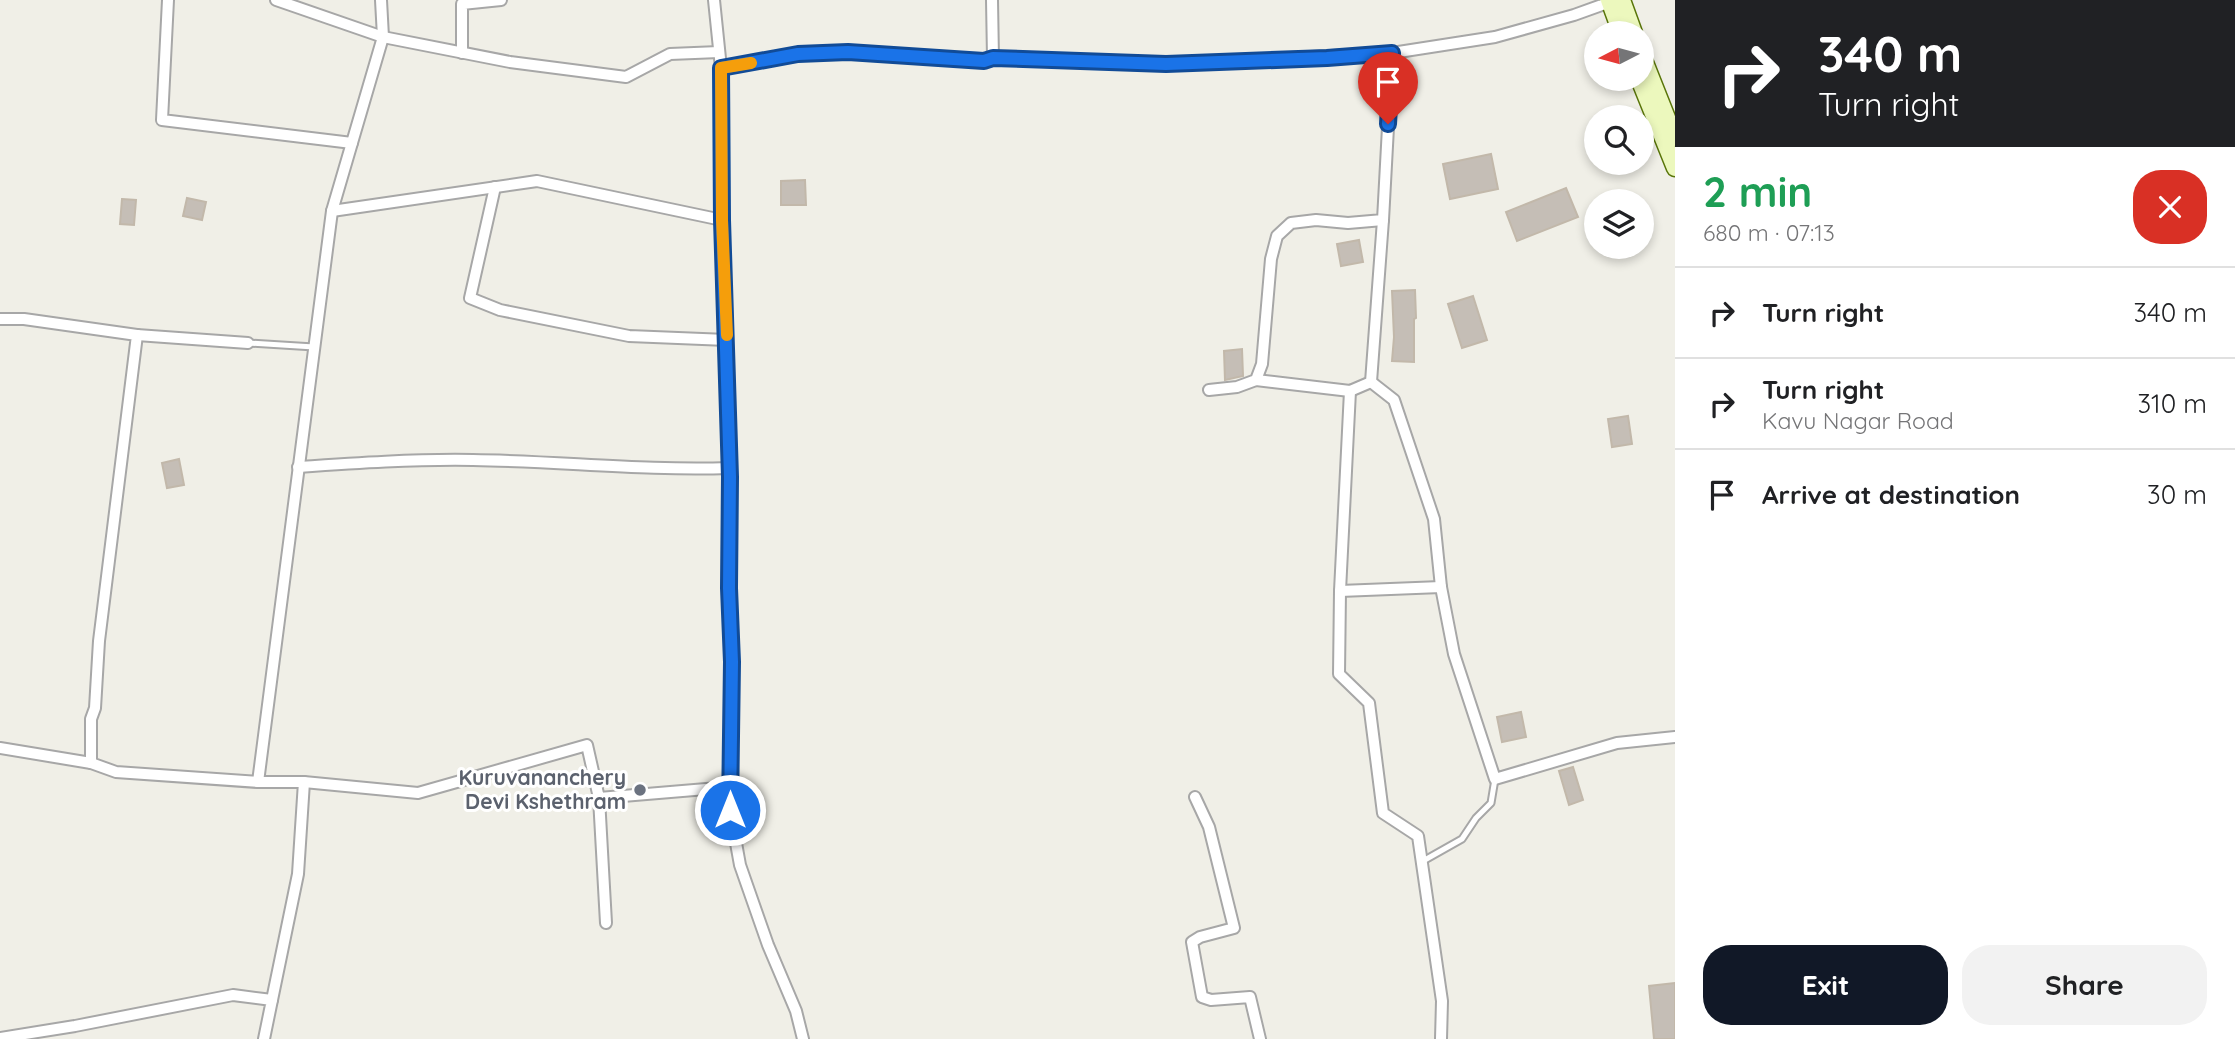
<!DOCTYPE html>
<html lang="en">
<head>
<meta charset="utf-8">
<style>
	:root { --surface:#fff; --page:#f2f2f2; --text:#202124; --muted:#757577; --line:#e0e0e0; --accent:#111827 }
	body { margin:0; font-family:Quicksand,sans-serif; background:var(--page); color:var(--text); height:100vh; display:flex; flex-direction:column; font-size:26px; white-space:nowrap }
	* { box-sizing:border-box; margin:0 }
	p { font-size:23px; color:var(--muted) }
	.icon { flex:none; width:38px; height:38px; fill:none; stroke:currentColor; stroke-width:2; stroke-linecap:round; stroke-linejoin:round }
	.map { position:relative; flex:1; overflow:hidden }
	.sheet { display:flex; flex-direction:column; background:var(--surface); width:560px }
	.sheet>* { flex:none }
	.top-card { background:#202124; color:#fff; overflow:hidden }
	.needle { width:46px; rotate:264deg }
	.controls { position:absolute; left:1584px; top:21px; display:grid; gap:14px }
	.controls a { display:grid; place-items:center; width:70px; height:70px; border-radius:50%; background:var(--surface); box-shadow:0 4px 10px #0003; font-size:35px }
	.pin { position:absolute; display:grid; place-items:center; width:60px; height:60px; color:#fff; margin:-72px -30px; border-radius:50% 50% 50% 0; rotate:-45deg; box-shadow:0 0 7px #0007 }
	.pin .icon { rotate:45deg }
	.me { position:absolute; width:77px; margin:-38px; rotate:0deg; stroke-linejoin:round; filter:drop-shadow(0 0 5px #0008) }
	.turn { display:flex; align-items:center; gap:24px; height:147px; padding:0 28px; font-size:32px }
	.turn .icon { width:91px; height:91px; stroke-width:2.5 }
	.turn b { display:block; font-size:49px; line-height:60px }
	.round { display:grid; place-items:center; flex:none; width:74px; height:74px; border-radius:28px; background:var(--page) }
	.headline { display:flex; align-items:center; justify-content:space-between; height:119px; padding:0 28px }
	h1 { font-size:42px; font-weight:700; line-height:52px; color:#1e9e55 }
	.button { display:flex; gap:14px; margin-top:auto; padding:14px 28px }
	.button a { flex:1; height:80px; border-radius:28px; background:var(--accent); color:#fff; font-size:28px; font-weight:700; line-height:80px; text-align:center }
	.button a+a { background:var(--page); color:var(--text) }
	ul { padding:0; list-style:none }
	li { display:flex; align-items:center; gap:21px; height:91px; padding:0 28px; border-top:2px solid var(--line) }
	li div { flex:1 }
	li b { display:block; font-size:26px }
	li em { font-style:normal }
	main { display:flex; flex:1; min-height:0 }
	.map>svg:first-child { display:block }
	.building { fill:#c5beb6; stroke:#c2b8aa; stroke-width:2 }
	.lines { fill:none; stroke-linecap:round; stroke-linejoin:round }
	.lane-casing { stroke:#a7a7a7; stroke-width:9 }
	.street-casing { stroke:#a7a7a7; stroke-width:14 }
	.secondary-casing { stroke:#597509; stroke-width:19 }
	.lane { stroke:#fff; stroke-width:5 }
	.street { stroke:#fff; stroke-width:10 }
	.secondary { stroke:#ecf8bd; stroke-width:16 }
	.route-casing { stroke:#114b97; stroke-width:18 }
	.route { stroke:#1a73e8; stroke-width:12 }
	.slow { stroke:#f59e0b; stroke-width:12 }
	.worship-dot { fill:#6b7280; stroke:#fff; stroke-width:2.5 }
	.labels { text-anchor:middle; stroke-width:6; stroke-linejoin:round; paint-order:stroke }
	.worship-label { font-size:21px; font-weight:bold; fill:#5b616d; stroke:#fff; text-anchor:end }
</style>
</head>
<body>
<main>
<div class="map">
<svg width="1675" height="1039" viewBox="0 0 1675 1039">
	<rect width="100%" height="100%" fill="#f0efe7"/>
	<g class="building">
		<path d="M1491,154L1498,189L1450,199L1443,164Z"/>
		<path d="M805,180L806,205H781V181Z"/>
		<path d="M1566,188L1578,217L1517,241L1506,212Z"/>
		<path d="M187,198L206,202L202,220L183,216Z"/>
		<path d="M122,199L136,200L134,225L120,224Z"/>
		<path d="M1359,240L1363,262L1341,266L1337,244Z"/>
		<path d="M1415,290L1416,318L1414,319V362L1392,361L1394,337L1392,291Z"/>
		<path d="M1473,296L1487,340L1462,348L1448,304Z"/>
		<path d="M1242,349L1243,376L1225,380L1224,351Z"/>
		<path d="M1628,416L1632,444L1612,447L1608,419Z"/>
		<path d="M179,459L184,485L167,488L162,463Z"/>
		<path d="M1521,712L1526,737L1502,742L1497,717Z"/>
		<path d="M1573,767L1583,800L1569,805L1559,771Z"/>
		<path d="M1675,983V1039H1654L1649,986Z"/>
	</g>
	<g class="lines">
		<g class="lane-casing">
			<g id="lane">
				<path d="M248,343L314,347"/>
				<path d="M1423,861L1462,839L1476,818L1491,803L1495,779"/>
			</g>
		</g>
		<g class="street-casing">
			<g id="street">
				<path d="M168,0L162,120L352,143"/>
				<path d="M276,0L383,37L510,62L626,77L670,54L719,52"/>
				<path d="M714,0L721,68L722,220L731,477L729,588L732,662L730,810L740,865L768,945L796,1011L803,1039"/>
				<path d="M992,0L993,58"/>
				<path d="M462,53V4L501,0"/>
				<path d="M721,68L798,54L848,52L983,61L993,58L1166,64L1392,53"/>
				<path d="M495,187L470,298L500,310L629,336L727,340"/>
				<path d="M332,211L537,181L722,220"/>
				<path d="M0,319H24L137,335L99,641L95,708L91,719V763L116,772L258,782H304L418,793L587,745L599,798L730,787"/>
				<path d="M137,335L248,343"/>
				<path d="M1256,380L1350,391L1371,382L1383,220"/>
				<path d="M1371,382L1394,400L1434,519L1441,587"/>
				<path d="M1209,390L1237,387L1256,380L1262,364L1271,259L1277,236L1291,223L1316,220L1348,223L1383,220L1392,53L1495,37L1574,15L1613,1"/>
				<path d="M1350,391L1340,591L1339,674L1369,703L1383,813L1418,836L1442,1001L1441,1039"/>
				<path d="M298,467C356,463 415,459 473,460C559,461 644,471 729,468"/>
				<path d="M1340,591L1441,587L1454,654L1495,779L1617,743L1675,737"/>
				<path d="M0,748L91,763"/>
				<path d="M258,782L332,211L383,37L381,0"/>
				<path d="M1195,797L1209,827L1234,928L1200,937L1192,942L1202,997L1211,1000L1250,997L1260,1039"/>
				<path d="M599,798L606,923"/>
				<path d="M272,1000L298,874L304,782"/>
				<path d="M0,1038L75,1026L233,995L272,1000L264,1039"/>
			</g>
		</g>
		<g class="secondary-casing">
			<g id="secondary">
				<path d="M1609,0L1621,33"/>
				<path d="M1622,0L1634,33"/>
				<path d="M1642,55L1675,138"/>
				<path d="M1639,79L1675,168"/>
			</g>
		</g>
		<use href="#lane" class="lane"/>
		<use href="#street" class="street"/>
		<use href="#secondary" class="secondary"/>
	</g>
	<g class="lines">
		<g class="route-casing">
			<path id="route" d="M730,810L732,662L729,588L730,477L722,220L721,68L798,54L848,52L984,61L993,58L1166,64L1327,58L1392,53L1388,124"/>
		</g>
		<use href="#route" class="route"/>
		<path class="slow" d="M727,335L722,220L721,68L751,63"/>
	</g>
	<circle class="worship-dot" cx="640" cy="790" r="7"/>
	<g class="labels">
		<g class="worship-label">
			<text x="626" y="785">Kuruvananchery<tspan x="626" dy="24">Devi Kshethram</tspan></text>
		</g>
	</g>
</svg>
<div class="controls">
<a><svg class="needle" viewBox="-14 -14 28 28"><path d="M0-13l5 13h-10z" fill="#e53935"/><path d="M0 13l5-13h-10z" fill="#757577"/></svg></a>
<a><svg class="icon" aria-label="search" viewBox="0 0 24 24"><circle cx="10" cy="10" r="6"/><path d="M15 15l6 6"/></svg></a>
<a><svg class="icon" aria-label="layers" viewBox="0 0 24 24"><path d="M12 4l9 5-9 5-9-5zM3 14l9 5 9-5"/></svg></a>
</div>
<div class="pin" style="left:1388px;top:124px;background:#d93025"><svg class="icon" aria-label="arrive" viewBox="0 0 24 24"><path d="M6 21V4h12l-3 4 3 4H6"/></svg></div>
<svg class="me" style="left:730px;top:810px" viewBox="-20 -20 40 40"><circle r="17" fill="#1a73e8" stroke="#fff" stroke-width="3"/><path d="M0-11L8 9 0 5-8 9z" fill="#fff"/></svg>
</div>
<section class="sheet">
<div class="top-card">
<div class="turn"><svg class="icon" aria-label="right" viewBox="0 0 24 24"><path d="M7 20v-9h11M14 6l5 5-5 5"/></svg><div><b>340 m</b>Turn right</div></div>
</div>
<div class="headline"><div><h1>2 min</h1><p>680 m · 07:13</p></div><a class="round" style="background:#d93025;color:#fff"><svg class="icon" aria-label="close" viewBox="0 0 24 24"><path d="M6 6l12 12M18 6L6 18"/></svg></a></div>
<ul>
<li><svg class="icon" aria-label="right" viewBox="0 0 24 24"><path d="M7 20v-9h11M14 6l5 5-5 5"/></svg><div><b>Turn right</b></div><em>340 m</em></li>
<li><svg class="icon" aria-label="right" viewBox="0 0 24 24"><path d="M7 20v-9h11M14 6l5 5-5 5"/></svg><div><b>Turn right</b><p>Kavu Nagar Road</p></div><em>310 m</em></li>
<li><svg class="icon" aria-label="arrive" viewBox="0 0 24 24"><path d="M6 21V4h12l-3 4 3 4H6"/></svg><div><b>Arrive at destination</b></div><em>30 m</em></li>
</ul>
<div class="button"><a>Exit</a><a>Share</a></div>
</section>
</main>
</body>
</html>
